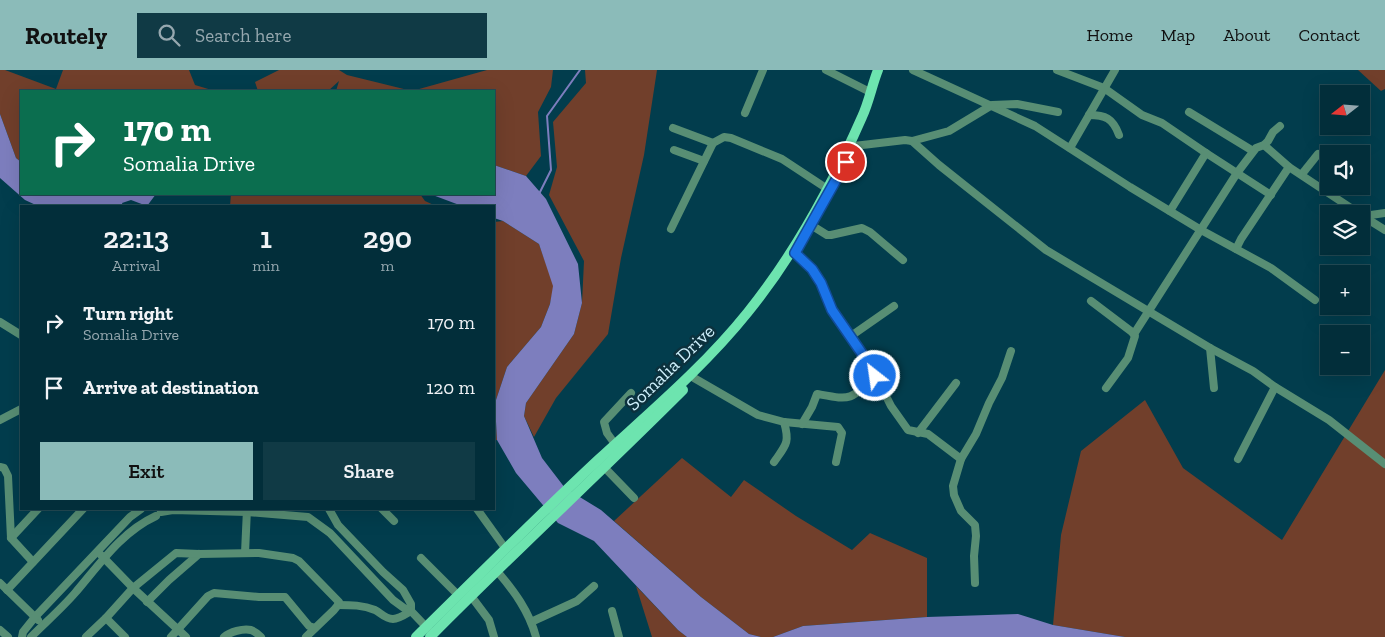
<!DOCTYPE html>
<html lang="en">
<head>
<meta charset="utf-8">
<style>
	:root { --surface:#022e3a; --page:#103a45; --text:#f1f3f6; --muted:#96a8af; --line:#234a54; --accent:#8bbbb9 }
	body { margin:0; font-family:"Zilla Slab",serif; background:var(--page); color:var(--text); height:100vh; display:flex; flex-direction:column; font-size:19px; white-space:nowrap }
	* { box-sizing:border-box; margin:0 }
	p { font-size:16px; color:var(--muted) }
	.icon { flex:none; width:28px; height:28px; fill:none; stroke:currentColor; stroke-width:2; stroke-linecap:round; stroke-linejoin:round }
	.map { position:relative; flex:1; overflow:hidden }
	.details { position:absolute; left:20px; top:135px; width:475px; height:305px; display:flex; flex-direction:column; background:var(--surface); border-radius:0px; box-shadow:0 5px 20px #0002,0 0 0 1px var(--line) }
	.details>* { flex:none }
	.guide { position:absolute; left:20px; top:20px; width:475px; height:105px; border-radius:0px; box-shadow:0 5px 20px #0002,0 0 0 1px var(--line); background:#0b6e4f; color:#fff; overflow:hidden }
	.needle { width:32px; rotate:253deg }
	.buttons { position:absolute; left:1320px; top:15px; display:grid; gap:10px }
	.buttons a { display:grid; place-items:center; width:50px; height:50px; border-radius:0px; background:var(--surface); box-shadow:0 5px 20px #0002,0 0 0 1px var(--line); font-size:25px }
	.pin { position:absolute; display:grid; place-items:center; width:42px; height:42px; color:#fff; margin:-21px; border:2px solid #fff; border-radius:50%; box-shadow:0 1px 5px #0007 }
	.me { position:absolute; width:55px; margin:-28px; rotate:330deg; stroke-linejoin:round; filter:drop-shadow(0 0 4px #0008) }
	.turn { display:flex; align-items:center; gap:18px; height:105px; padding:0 20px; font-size:22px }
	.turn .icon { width:65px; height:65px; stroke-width:2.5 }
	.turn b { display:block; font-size:35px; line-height:42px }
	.eta { display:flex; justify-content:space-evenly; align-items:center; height:85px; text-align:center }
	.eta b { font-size:30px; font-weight:600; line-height:35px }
	.button { display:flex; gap:10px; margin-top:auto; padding:10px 20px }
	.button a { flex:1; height:58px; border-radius:0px; background:var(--accent); color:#111; font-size:20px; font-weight:600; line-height:58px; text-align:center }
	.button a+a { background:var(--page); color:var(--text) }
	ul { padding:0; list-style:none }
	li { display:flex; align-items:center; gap:15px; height:65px; padding:0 20px }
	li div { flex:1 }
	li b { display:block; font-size:19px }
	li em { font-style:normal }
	header { display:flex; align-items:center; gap:30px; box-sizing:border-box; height:70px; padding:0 25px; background:var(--accent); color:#111 }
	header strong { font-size:24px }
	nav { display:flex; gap:28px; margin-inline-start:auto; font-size:18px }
	.search { width:350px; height:45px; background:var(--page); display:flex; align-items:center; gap:12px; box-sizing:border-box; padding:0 18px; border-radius:0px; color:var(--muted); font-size:19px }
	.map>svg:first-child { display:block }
	.green { fill:#713f2b }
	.water { fill:#7d7ebe }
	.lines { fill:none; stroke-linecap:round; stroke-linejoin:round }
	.stream { stroke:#7d7ebe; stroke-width:2 }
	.minor { stroke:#588e74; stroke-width:8 }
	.major { stroke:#6de4af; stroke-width:10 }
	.route-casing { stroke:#114b97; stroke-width:12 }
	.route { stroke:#1a73e8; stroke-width:9 }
	.labels { text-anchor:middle; stroke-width:5; stroke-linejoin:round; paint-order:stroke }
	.street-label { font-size:19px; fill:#ceeffb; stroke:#0c313d }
</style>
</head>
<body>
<header>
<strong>Routely</strong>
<div class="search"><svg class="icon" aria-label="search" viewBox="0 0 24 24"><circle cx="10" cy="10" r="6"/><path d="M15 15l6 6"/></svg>Search here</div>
<nav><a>Home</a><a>Map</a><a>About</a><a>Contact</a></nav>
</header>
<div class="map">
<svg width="1385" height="567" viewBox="0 0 1385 567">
	<rect width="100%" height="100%" fill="#023d4d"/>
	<g class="green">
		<path d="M0,0H5L56,19L63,0H189L195,15L215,21H21V92L16,88L0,44Z"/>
		<path d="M279,0H339L347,5L412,21L487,0H553L551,17L538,42L541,86L526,106L494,95V21H364L359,19L358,21H336L339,11L328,21H258L255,12Z"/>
		<path d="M585,0H657L644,85L621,188L608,264L556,328L534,367L524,346L526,333L574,264L582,233L584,191L549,125L557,97L553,52L586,13Z"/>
		<path d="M1358,0H1385V19L1381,21Z"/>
		<path d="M231,124H420L425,131L436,136H230Z"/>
		<path d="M503,151L539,174L554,216L550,234L541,257L507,297L495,333L497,370H494V152Z"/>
		<path d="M1385,300V567H1125L1053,555L1061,465L1081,381L1145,330L1183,398L1282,470Z"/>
		<path d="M682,388L731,427L744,410L796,446L852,480L870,463L927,488V547L803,556L773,567H761L749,564L701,527L614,451Z"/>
		<path d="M636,516L678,560L687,567H652Z"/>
	</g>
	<g class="water">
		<path d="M0,44L16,88L21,92V124H84L90,125L97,124H156L147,136L131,130L122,133L123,136H38L25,130L0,108Z"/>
		<path d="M494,95L526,106L546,129L578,194L582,233L574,264L526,333L524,346L542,388L565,418L601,440L701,527L749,564L761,567H687L678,560L594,471L558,453L516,403L497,370L495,333L507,297L541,257L550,234L553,216L539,174L503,151L494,148V136H462L430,124H494Z"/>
		<path d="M1018,544L1053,555L1125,567H773L803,556L927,547Z"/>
	</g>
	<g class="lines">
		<path class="stream" d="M539,124L551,100L547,46L580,0"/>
		<g class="minor">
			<path d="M826,0L870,22"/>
			<path d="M913,0L1035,56L1130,117L1201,160L1271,198L1315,230"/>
			<path d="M1057,0L1104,18L1142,45L1162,53L1206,83L1271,125"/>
			<path d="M1189,42L1253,81"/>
			<path d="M745,43L763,0"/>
			<path d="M1089,45C1105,45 1113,48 1119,65"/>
			<path d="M673,58L713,73"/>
			<path d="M912,71L949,61L992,35L1017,34L1058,42"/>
			<path d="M849,74L854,76L905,70L912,71L939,95L1046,180L1210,278L1253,301L1275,317L1329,350L1385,394"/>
			<path d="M1264,75L1289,97"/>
			<path d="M1070,78L1115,0"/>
			<path d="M674,80L704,91"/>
			<path d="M1302,104L1318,84"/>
			<path d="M1170,141L1206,83"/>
			<path d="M1361,145L1385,160"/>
			<path d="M1364,146L1385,143"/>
			<path d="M811,155L827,165H831L862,158L870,162L903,190"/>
			<path d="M671,159L713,73L724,67L731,68L782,89L826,118"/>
			<path d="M1236,179L1241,169L1289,97L1360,144"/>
			<path d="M795,183L812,199L821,213L832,240L872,298L891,336L908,360L928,364L961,389"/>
			<path d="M1091,231L1132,262L1135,266L1128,288L1106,318"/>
			<path d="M0,252L21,265"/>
			<path d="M1134,264L1237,103L1256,78L1264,75L1268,71L1273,62L1280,56"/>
			<path d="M851,266L894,236"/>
			<path d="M1210,278L1214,318"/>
			<path d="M694,308L758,345L784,352L838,357L842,363L836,392"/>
			<path d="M0,350L21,339"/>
			<path d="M802,354L812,337L817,324C851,330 850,331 875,306"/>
			<path d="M918,363L956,313"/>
			<path d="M615,374L607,363L604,352L631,323"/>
			<path d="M1238,389L1275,317"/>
			<path d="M774,392C786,375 790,373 784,352"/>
			<path d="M0,397L4,398L8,406L11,468L33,492"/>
			<path d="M604,397L634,428"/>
			<path d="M329,439L338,455L383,502L403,520L411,534V541"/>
			<path d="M382,439L394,451"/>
			<path d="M477,439L505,478"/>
			<path d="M161,442L173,440L247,442L308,447L330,463L393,530L404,538L411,541L430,561"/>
			<path d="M11,468L38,439"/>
			<path d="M245,483L247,439"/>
			<path d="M101,485L133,518L186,567"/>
			<path d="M421,488L458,525"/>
			<path d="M497,501C514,521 529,541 536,567"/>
			<path d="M0,513L38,550"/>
			<path d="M975,513L974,486L976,466L975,455L961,441L954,425L953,416L961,389L976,364L989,333L1002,308L1011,281"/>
			<path d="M7,520L83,439"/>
			<path d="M471,526L489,550L494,567"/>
			<path d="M147,532L169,510L199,484"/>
			<path d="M338,535C351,535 363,535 375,540C381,543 385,549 393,549C399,549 406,544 411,541"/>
			<path d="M612,541L619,567"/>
			<path d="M106,548L125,567"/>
			<path d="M531,552L577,531L594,516"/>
			<path d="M0,560L8,567"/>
			<path d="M22,567L23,562L35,547L130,447L141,439"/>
			<path d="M31,567C46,552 62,538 75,523C99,495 121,462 156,446"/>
			<path d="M86,567L106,548L133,518L176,483L199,484L259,483L293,488L299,491L339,532L338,535L334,540L306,567"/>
			<path d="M171,567L208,526L214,523L259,527H285L309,556L315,558"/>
			<path d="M224,567C230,562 243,558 251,560C254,561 259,565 261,567"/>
		</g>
		<g class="major">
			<path d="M416,567C476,508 536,448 598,390C649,343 704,297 748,242C794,185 833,113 862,47C869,32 872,15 878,0"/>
			<path d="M430,567C513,483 600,403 683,320"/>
		</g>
	</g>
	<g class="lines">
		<g class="route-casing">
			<path id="route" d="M846,92L795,183L812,199L821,213L832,240L872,298L875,306"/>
		</g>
		<use href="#route" class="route"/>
	</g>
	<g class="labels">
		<g class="street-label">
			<text transform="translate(670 297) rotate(-44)" y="7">Somalia Drive</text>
		</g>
	</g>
</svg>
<div class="buttons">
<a><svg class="needle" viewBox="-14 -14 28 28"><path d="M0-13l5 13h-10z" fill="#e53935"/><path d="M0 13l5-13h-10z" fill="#96a8af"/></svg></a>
<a><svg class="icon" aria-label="sound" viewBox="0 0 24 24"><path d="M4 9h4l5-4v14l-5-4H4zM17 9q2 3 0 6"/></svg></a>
<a><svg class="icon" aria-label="layers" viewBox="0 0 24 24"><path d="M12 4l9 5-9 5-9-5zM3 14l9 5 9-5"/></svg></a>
<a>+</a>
<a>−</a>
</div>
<div class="pin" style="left:846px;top:92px;background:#d93025"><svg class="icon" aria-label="arrive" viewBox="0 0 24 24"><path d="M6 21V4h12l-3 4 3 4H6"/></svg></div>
<svg class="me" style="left:875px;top:306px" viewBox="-20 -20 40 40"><circle r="17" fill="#1a73e8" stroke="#fff" stroke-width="3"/><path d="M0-11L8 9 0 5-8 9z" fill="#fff"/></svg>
<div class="guide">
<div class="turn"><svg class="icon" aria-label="right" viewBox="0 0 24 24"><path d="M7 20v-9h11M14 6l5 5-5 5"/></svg><div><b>170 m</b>Somalia Drive</div></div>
</div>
<section class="details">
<div class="eta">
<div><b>22:13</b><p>Arrival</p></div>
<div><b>1</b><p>min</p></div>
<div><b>290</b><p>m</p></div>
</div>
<ul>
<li><svg class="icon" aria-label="right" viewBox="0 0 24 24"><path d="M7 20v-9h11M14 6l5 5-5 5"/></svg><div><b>Turn right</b><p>Somalia Drive</p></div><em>170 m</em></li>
<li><svg class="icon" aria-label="arrive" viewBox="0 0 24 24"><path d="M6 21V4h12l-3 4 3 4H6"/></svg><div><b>Arrive at destination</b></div><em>120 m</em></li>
</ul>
<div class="button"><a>Exit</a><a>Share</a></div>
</section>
</div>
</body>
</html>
